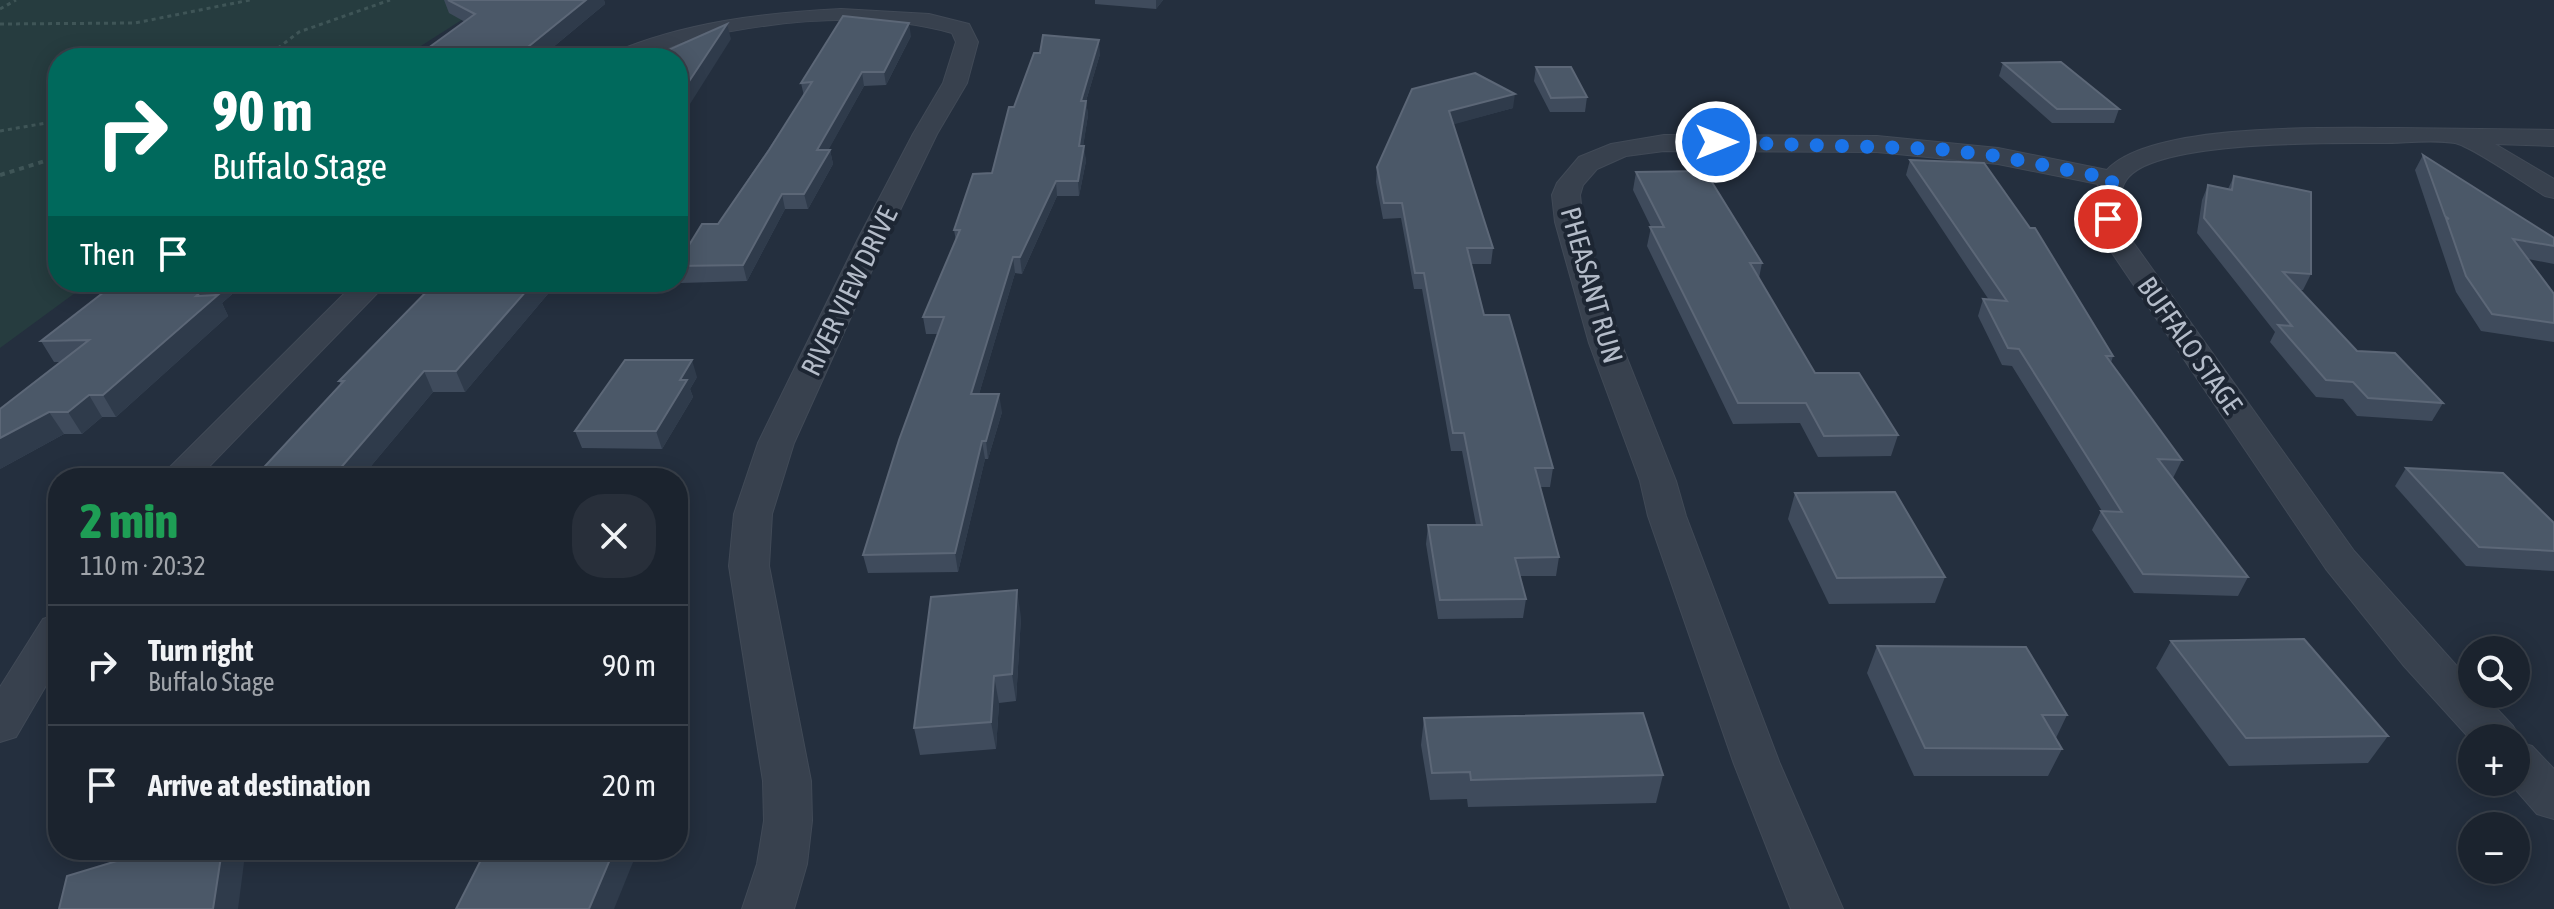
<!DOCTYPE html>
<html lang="en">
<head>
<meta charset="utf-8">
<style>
	:root { --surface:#1b232e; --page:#282f3a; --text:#f1f3f6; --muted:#a0a4aa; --line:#39404a }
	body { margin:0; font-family:"Asap Condensed",sans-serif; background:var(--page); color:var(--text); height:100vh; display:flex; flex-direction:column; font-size:30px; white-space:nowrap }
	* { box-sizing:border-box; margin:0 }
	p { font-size:26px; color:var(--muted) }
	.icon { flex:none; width:44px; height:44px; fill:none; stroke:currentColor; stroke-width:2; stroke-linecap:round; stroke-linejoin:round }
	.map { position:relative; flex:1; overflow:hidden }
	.panel { position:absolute; left:48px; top:468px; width:640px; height:392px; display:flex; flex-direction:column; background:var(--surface); border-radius:32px; box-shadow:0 4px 20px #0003,0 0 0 2px var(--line) }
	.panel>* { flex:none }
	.hud { position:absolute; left:48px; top:48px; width:640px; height:244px; border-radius:32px; box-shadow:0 4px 20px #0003,0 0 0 2px var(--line); background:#00695c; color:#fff; overflow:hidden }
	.buttons { position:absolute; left:2458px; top:636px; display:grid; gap:16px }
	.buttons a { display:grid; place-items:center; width:72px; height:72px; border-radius:50%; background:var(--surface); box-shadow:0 4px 20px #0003,0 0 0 2px var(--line); font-size:40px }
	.pin { position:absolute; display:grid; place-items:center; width:68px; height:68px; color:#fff; margin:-34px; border:4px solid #fff; border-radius:50%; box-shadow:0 2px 8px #0007 }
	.me { position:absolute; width:88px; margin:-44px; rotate:90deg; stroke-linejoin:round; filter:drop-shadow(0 0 6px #0008) }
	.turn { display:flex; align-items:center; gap:28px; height:168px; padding:0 32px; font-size:36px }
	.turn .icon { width:104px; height:104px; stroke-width:2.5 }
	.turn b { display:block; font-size:56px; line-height:68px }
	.then { display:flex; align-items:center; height:76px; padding:0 32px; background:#0003; gap:16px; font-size:30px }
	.round { display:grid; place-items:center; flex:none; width:84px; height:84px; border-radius:32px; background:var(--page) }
	.overview { display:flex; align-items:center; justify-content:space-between; height:136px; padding:0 32px }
	h1 { font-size:48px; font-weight:800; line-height:60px; color:#1e9e55 }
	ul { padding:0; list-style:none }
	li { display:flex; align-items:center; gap:24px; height:120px; padding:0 32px; border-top:2px solid var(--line) }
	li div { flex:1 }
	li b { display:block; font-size:30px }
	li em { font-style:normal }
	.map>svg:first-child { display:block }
	.green { fill:#263c3f }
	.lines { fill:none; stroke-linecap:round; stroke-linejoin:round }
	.minor-casing { stroke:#414a57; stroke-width:2 }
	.path-far1 { stroke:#3f5557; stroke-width:3; stroke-dasharray:4 4; stroke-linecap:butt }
	.path { stroke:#3f5557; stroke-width:4; stroke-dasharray:5 5; stroke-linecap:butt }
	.minor { fill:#38414e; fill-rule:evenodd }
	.wall { fill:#3f4b5c }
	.shaded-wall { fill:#2f3b4b }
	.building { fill:#4b5868; stroke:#5c6777; stroke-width:2 }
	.route { stroke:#1a73e8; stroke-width:14; stroke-dasharray:0 25.2 }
	.labels { text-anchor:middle; stroke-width:8; stroke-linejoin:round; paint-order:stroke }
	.street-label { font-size:28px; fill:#b4bcc9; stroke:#1d2633 }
</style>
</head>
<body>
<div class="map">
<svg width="2554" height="909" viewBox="0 0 2554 909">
	<rect width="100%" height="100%" fill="#242f3e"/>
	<path class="green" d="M0,0H493L402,58H58V282H90L0,348Z"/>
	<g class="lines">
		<g class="minor-casing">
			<g id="minor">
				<path d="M841,9L929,14L969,24L978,42L967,83L937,134L886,239L794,443L772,514L769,566L811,781L812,821L807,864L794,909H742L757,864L764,821L763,781L729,566L734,514L758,443L858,239L913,134L943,83L956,42L952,33C872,11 778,20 697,38C677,43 659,53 639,58C630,60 618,58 609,58L612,53C685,22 762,13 841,9Z"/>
				<path d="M2397,128L2554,130V146L2495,144L2554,179V198L2545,196C2527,185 2471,146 2455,143C2433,139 2405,143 2382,143C2333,143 2155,140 2127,179C2114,196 2123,220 2130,238L2354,551L2472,683V694H2483L2513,726L2520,738L2518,742L2532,746L2554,769V819L2537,814L2509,782H2516V738H2472V741L2404,666L2326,569L2102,238L2094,209L2098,184L1998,164L1877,152L1664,151L1626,156L1597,169L1583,185L1580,195L1583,222L1621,343L1676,481L1686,516L1780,764L1843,909H1791L1734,764L1648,516L1640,481L1589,343L1555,222L1552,195L1557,183L1579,157L1611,144L1664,135L1877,136L1998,148L2107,170C2151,122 2332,128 2397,128Z"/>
				<path d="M356,282H388L198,478H159Z"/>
				<path d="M58,614V665L16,737L0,742V687L43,619Z"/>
			</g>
		</g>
		<g class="path-far1">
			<path d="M0,9L16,0"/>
			<path d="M0,24L135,23L250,0"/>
			<path d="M248,58L273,49"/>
			<path d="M265,58L299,32L390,0"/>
			<path d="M0,131L58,121"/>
		</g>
		<path class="path" d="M0,175L58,157"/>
		<use href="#minor" class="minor"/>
	</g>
	<g class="wall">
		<path d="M444,0H604L605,4L540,58H419L421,56L420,54L465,22L449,13Z"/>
		<path d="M1095,0H1163L1156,9L1095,4Z"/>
		<path d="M911,36L886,85L864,86L828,150H830L833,164L808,209H785L747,281L681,283L678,274V263L718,224L804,96L801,83Z"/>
		<path d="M1100,54L1086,101L1088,115L1083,146L1086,161L1079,196H1057L1022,274L1015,273L979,394L1002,412L988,459H985L958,572L868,573L863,555L937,334H926L923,317L956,241L954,230L992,173L1014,107Z"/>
		<path d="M2003,63L2119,109L2114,123H2052L1999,76Z"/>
		<path d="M1536,67L1587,97L1585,112H1550L1534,81Z"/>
		<path d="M1412,89L1513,108L1453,124L1493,248L1491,264H1471L1484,315L1553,468L1550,487H1540L1559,557L1556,576H1520L1526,599L1523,618L1438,619L1426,544L1428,525H1476L1462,451H1451L1422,289H1414L1401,218L1383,219L1376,182L1377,167Z"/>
		<path d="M2423,155L2554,238V264L2528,259L2554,294V342L2481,331L2456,292L2415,170Z"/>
		<path d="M1910,160L2113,356L2111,363L2182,460L2173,478L2248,577L2238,596L2134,593L2092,530L2101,511H2102L2012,366L2002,365L1978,316L1983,299L1989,300L1906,175Z"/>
		<path d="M1636,172L1762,263L1759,278L1815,373L1898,435L1891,456L1818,457L1800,423L1733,424L1647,246L1651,227L1633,190Z"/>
		<path d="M2234,176L2311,274L2303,290H2300L2357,351L2443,403L2432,421L2357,416L2343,399L2316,397L2270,342L2275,332L2197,233L2202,200L2208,185L2228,189Z"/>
		<path d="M127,282H246L222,303L228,316L116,417H102L82,434H64L0,469L61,362H54L41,341Z"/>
		<path d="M436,282H558L465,392H433L361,478H254L341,385L339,381Z"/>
		<path d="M697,377L690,389L693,397L662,449L582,448L575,431Z"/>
		<path d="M2406,468L2554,523V571L2466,566L2395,486Z"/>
		<path d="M1795,493L1945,577L1935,603L1829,604L1788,519Z"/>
		<path d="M1021,617L1016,701L999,703L996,749L920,755L914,728Z"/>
		<path d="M2171,641L2388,736L2368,763L2229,766L2156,668Z"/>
		<path d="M1877,646L2067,715L2056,738L2062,749L2048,776H1914L1867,673Z"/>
		<path d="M1424,718L1663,775L1656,803L1468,807L1467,799L1430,800L1421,745Z"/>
	</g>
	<g class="shaded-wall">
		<path d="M586,0H604L605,4L540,58H519L518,55Z"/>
		<path d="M1156,0H1163L1156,9Z"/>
		<path d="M909,23L911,36L886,85L884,72Z"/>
		<path d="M727,24L731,39L678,123V98Z"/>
		<path d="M1099,40L1100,54L1086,101L1088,115L1081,161L1079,146L1081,101Z"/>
		<path d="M862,72L864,86L820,165L817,150Z"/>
		<path d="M1515,94L1513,108L1448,126L1449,111Z"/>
		<path d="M1084,146L1086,161L1079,196L1078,181Z"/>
		<path d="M830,150L833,164L808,209L804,194Z"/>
		<path d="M1056,181L1057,196L1022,274L1020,257Z"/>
		<path d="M782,194L785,209L747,281L743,265Z"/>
		<path d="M1013,257L1015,273L974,411L971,394Z"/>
		<path d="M212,282H246L222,303L228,316L116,417L103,395L196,296Z"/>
		<path d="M534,282H558L465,392L456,371Z"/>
		<path d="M692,360L697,377L690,389L693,397L662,449L656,431L680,380Z"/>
		<path d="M424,371L433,392L361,478H332Z"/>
		<path d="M999,394L1002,412L988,459L986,441Z"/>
		<path d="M89,395L102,417L82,434L68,412Z"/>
		<path d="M49,412L64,434L0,469V438Z"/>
		<path d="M982,441L985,459L958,572L955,553Z"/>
		<path d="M1017,590L1021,617L1016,701L1012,674Z"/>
		<path d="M994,676L999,703L996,749L991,722Z"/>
		<path d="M222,850H241L245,855L238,909H213Z"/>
		<path d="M614,850H638L614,909H589Z"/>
	</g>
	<g class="building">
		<path d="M448,0H586L518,55L500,54L496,58H419L424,54H420L475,14Z"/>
		<path d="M843,16L909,23L884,72H862L817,150H830L804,194H782L743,265L678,266V263L702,224H718L769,150L812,82L801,83Z"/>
		<path d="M727,24L678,98V58H655L659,54Z"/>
		<path d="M1043,35L1099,40L1081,101H1086L1079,146H1084L1078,181H1056L1020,257H1013L971,394H999L986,441H982L955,553L863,555L899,440L944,317H923L960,230H954L973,174L992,173L1009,107H1014L1034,53H1040Z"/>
		<path d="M2061,62L2119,109H2057L2003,63Z"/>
		<path d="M1536,67H1571L1587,97L1551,98Z"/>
		<path d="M1475,73L1515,94L1449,111L1493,248H1467L1484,315H1509L1553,468H1535L1559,557L1515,558L1526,599L1440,600L1428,525H1482L1464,433H1453L1424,273H1415L1402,203H1384L1377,167L1412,89Z"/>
		<path d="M2423,155L2554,238V246L2513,239L2554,294V323L2492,314L2466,276L2446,218L2449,219L2445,216Z"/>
		<path d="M1910,160L1984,163L2030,228H2035L2113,356H2106L2182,460L2158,459L2248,577L2143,574L2101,511L2122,512L2019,349L2008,348L1983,299L2007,301Z"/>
		<path d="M1705,171L1762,263H1750L1815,373H1859L1898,435L1824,436L1806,403H1738L1650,227H1664L1636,172Z"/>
		<path d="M2234,176L2311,192V274L2283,272L2357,351L2395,353L2443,403L2368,398L2353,382L2326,380L2278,325L2292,326L2204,218L2208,185L2232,190Z"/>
		<path d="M127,282H212L196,296L218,295L103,395H89L68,412H49L0,438V409L89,340L41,341L113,285H123Z"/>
		<path d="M436,282H534L456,371H424L332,478H254L344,381H339Z"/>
		<path d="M625,360H692L680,380H687L656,431H575Z"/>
		<path d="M2406,468L2503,473L2554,523V551L2479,547Z"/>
		<path d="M1895,492L1945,577L1837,578L1795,493Z"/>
		<path d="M1017,590L1012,674L994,676L991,722L914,728L931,597Z"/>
		<path d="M2304,639L2388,736L2246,738L2171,641Z"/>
		<path d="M1877,646L2026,647L2067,715H2042L2062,749L1925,748Z"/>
		<path d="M1643,713L1663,775L1471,780L1470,772L1432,773L1424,718Z"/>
		<path d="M153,850H222L213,909H59L67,876Z"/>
		<path d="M486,850H614L589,909H456Z"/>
	</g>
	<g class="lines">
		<path class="route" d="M1716,142L1938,149L1998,156L2113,179L2106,203L2108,219"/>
	</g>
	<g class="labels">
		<g class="street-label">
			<text transform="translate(1592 285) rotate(74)" y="10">PHEASANT RUN</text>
			<text transform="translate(849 291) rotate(-64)" y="10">RIVER VIEW DRIVE</text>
			<text transform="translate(2190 345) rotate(55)" y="10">BUFFALO STAGE</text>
		</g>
	</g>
</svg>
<div class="buttons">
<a><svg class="icon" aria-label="search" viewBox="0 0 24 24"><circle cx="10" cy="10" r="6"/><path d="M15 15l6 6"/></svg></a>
<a>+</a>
<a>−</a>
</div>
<div class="pin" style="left:2108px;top:219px;background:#d93025"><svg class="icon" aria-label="arrive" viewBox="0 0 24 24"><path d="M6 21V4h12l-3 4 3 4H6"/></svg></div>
<svg class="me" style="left:1716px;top:142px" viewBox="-20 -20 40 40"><circle r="17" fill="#1a73e8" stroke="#fff" stroke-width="3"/><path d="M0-11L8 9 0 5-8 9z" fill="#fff"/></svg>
<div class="hud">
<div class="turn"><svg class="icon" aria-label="right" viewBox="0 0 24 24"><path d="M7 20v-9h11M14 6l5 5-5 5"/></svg><div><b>90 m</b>Buffalo Stage</div></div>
<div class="then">Then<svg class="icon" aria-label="arrive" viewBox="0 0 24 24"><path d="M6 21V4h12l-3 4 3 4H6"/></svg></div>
</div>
<section class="panel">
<div class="overview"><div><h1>2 min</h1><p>110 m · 20:32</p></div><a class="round"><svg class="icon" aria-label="close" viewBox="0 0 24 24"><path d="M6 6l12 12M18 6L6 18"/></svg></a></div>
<ul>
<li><svg class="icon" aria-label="right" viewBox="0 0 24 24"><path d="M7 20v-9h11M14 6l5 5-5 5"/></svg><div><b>Turn right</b><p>Buffalo Stage</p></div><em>90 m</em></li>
<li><svg class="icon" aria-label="arrive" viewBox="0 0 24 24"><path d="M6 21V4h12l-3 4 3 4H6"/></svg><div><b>Arrive at destination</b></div><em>20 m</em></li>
</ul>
</section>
</div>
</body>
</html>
